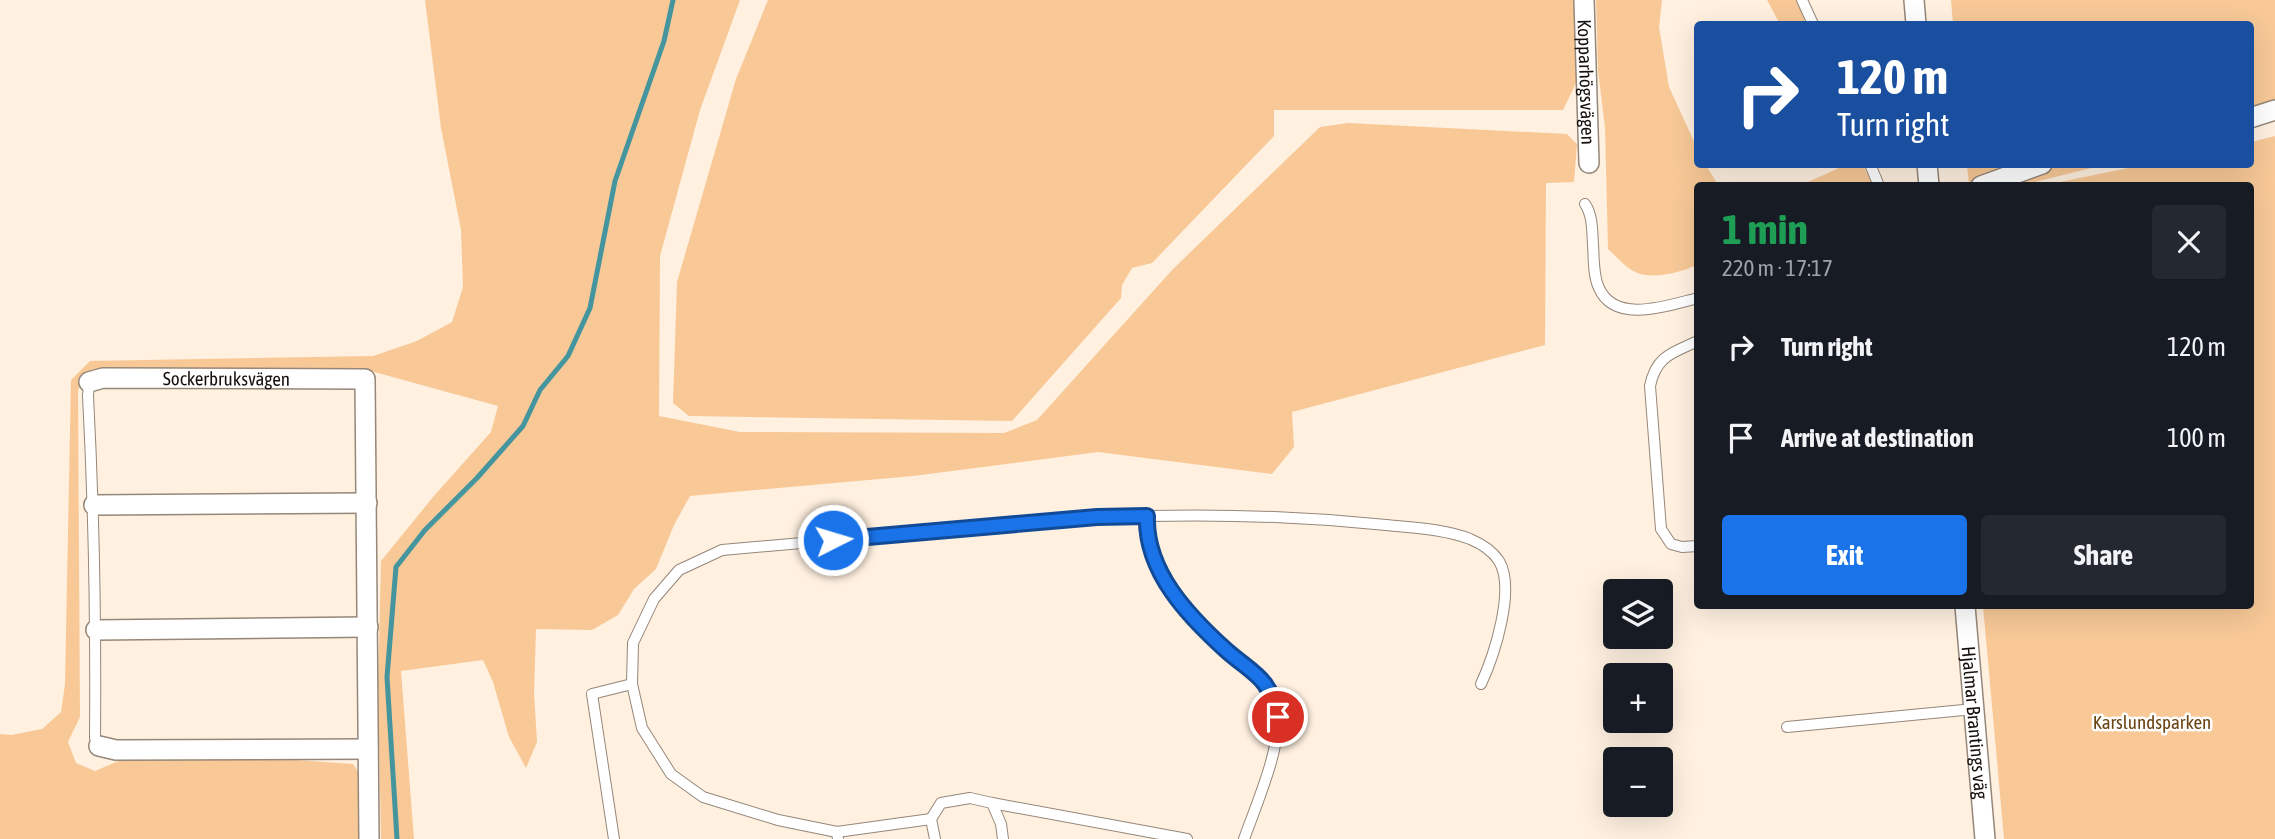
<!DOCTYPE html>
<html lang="en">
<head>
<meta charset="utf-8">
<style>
	:root { --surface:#171b24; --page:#242831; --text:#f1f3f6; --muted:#9ea1a6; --accent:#1a73e8 }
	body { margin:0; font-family:"Asap Condensed",sans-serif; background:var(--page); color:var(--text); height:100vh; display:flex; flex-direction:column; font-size:26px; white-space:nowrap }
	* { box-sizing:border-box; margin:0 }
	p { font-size:23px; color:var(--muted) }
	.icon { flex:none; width:38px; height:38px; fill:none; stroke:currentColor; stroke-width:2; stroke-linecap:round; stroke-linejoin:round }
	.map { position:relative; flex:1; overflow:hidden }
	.sheet { position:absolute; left:1694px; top:182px; width:560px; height:427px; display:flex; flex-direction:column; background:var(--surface); border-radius:7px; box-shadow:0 7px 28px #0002 }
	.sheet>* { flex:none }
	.guide { position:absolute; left:1694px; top:21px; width:560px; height:147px; border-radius:7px; box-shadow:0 7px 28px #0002; background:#1a4fa0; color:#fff; overflow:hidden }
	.buttons { position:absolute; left:1603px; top:579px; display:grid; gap:14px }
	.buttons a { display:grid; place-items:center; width:70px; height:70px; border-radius:7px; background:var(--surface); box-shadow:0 7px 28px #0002; font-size:35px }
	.pin { position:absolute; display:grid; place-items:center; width:60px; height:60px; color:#fff; margin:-30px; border:4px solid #fff; border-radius:50%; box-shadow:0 2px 7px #0007 }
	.me { position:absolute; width:77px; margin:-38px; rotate:85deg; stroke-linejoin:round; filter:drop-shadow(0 0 5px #0008) }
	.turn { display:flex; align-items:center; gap:24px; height:147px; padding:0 28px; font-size:32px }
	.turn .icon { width:91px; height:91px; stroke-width:2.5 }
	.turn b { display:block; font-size:49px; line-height:60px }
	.round { display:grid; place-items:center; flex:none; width:74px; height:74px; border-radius:7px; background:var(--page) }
	.head { display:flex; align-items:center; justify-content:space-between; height:119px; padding:0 28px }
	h1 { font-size:42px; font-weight:700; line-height:52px; color:#1e9e55 }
	.button { display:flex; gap:14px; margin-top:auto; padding:14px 28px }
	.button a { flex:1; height:80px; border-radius:7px; background:var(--accent); color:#fff; font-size:28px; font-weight:700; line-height:80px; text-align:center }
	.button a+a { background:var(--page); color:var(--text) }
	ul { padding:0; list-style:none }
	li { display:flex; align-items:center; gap:21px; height:91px; padding:0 28px }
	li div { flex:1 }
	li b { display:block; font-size:26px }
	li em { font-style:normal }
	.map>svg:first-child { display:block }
	.green { fill:#f8c997 }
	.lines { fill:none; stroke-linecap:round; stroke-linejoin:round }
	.stream { stroke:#45959f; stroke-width:5 }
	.lane-casing { stroke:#958779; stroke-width:12 }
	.street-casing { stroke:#958779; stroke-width:22 }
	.lane { stroke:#fff; stroke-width:10 }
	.street { stroke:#fff; stroke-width:19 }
	.route-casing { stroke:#114b97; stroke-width:18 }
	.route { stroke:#1a73e8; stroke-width:12 }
	.labels { text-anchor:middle; stroke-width:5; stroke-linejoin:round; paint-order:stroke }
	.street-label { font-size:19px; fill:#15100b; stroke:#fff }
	.park-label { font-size:19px; fill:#6a4311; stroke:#fff }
</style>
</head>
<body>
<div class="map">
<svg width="2275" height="839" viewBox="0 0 2275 839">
	<rect width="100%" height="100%" fill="#fff0e0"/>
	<g class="green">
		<path d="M425,0H740L700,110L660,256L659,416L740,432L1004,433L1037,420L1173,269L1320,127L1348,123L1567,134L1577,144L1574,182L1546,183L1545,345L1292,412L1294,447L1272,474L1098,452L913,476L690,496L674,525L656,569L634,589L618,615L592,630L536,629L534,693L537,742L526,768L509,737L493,682L483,660L401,671L414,839H381L378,687L381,561L433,497L491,432L498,406L367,370L93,369L81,382L78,391L80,717L68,742L76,763L95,771L123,759L253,757L353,764L359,773V839H0V734L11,735L42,729L61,712L65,684L71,380L90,361L373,356L417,341L452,322L463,287L461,230L441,128Z"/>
		<path d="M768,0H1577L1576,83L1563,110H1274V136L1152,263L1132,268L1122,285L1121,298L1012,421L689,416L673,403L677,282L736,79Z"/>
		<path d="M1596,0H1662L1659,27L1669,87L1697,148L1698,164L1706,165L1718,185L1698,186L1697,265C1681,272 1650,281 1633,271C1623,265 1616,256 1608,249L1605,128L1598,70Z"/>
		<path d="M1767,0H1797L1806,24H1780Z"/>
		<path d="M1951,0H2275V121L2251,127L2250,24H1953Z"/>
		<path d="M2275,136V839H2004L1983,606H2250V186L2045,185L2143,165L2250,164L2251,142Z"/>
		<path d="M1838,165H1863L1873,185H1801L1837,169Z"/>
		<path d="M1967,165H2103L2019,186L1969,185Z"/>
	</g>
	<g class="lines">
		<path class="stream" d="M397,839L387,677L396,567L425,530L477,478L523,426L540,390L568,356L590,308L615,181L664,41L673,0"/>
		<g class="lane-casing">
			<g id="lane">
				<path d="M1802,0L1813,24"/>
				<path d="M1870,164L1879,186"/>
				<path d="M1585,204C1593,216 1592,231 1593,245C1594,258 1593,276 1599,288C1615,325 1669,305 1698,298"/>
				<path d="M1698,341C1672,353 1656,356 1650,386L1661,529L1671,544L1682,547L1698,546"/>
				<path d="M89,382L88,396C94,510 96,624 95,738L99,746"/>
				<path d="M1787,727L1974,709"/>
				<path d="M992,803L1187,839"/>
				<path d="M837,832L778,820L703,797L671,774L642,728L632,684L633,643L654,599L679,570L722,550L1096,517L1147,516"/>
				<path d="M614,839L592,694L632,684"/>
				<path d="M838,839L837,832L931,819"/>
				<path d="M935,839L931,819L941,803L970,798L992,803L1001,824L1003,839"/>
				<path d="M1244,839C1255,808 1282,746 1277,715C1273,681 1249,671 1226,650C1188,614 1146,571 1147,516C1226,514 1307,517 1386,525C1414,528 1444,529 1470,539C1482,544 1492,550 1499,561C1516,589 1494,656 1481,684"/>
			</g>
		</g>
		<g class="street-casing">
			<g id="street">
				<path id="s1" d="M1584,0L1589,163"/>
				<path d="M1914,0L1916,24"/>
				<path d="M2250,118L2275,110"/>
				<path d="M1927,164L1929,186"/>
				<path d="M1981,186L2042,164"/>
				<path id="s2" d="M89,382L103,378L365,379L369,839"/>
				<path d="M94,505L367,503"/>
				<path id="s3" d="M1965,606L1985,839"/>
				<path d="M96,630L368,627"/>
				<path d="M99,746L116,750L368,749"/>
			</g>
		</g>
		<use href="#lane" class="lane"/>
		<use href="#street" class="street"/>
	</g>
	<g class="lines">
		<g class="route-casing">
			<path id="route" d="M833,540L1097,517L1147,516C1145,571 1188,616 1227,651C1256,676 1269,677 1278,717"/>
		</g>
		<use href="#route" class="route"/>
	</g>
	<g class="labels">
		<g class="street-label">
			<text dy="7" stroke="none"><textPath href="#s1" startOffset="82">Kopparhögsvägen</textPath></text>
			<text dy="7" stroke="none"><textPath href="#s2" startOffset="138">Sockerbruksvägen</textPath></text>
			<text dy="7" stroke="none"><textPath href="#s3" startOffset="117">Hjalmar Brantings väg</textPath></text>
		</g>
		<g class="park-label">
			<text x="2152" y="729">Karslundsparken</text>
		</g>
	</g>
</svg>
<div class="buttons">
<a><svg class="icon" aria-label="layers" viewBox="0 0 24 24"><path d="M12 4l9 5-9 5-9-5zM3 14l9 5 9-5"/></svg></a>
<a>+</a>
<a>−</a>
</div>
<div class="pin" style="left:1278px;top:717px;background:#d93025"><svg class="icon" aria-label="arrive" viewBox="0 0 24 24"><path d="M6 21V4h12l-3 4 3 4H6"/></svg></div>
<svg class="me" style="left:833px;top:540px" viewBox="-20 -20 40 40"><circle r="17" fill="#1a73e8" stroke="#fff" stroke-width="3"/><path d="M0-11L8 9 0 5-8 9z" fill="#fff"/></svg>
<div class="guide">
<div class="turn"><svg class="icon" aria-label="right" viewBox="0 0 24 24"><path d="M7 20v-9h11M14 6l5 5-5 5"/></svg><div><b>120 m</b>Turn right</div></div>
</div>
<section class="sheet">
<div class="head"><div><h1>1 min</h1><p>220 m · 17:17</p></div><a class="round"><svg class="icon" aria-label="close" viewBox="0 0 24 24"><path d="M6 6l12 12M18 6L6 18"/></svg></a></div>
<ul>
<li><svg class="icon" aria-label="right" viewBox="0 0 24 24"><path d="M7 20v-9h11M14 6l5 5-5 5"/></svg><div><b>Turn right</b></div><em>120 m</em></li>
<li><svg class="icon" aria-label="arrive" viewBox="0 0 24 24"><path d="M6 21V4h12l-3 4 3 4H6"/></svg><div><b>Arrive at destination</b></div><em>100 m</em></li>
</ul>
<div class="button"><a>Exit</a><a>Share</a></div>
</section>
</div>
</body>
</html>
